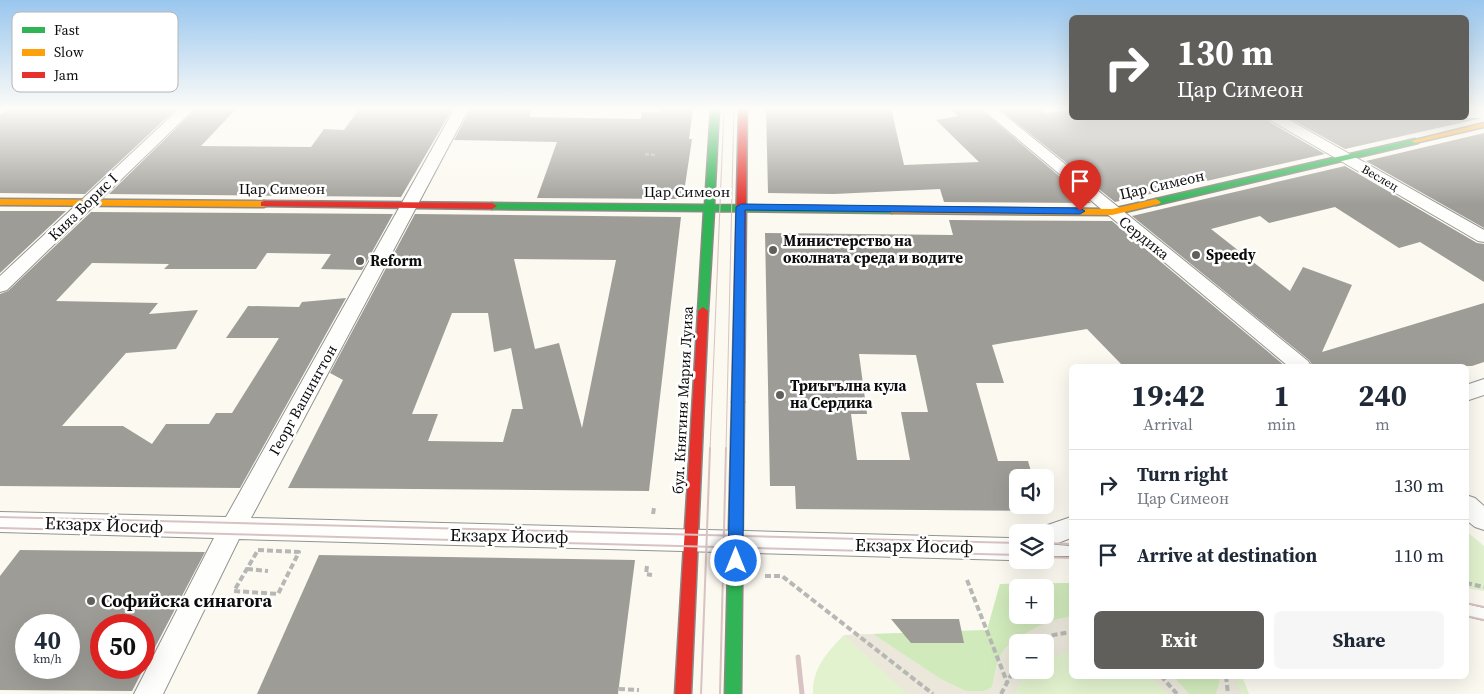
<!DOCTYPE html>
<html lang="en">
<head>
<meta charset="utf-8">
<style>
	:root { --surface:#fff; --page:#f6f6f7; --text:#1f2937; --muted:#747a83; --line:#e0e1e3; --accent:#605f5c }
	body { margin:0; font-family:"Source Serif 4",serif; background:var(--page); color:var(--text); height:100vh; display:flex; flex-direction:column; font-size:19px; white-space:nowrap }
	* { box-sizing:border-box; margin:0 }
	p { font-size:16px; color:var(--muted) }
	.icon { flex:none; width:28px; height:28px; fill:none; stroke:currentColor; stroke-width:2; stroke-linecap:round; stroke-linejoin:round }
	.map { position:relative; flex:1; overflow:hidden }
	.side { position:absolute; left:1069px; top:364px; width:400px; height:315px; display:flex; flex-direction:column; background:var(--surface); border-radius:8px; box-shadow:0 5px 20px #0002 }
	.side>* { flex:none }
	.hud { position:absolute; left:1069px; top:15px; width:400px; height:105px; border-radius:8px; box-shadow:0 5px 20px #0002; background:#605f5c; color:#fff; overflow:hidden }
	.controls { position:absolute; left:1009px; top:469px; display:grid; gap:10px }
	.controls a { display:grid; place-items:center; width:45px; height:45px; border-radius:8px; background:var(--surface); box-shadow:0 5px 20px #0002; font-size:25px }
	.speed { position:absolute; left:15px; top:614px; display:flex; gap:10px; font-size:25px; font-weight:700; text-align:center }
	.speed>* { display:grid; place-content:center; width:65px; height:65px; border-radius:50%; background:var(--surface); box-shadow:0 5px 20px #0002; line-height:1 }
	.speed small { font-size:12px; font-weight:400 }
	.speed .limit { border:8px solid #d22; background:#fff; color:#111 }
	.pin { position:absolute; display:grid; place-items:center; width:42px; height:42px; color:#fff; margin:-51px -21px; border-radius:50% 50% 50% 0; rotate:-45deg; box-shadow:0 0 5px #0007 }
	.pin .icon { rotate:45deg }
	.me { position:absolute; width:55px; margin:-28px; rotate:0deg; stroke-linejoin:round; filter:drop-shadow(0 0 4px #0008) }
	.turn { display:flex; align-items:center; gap:18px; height:105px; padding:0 25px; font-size:22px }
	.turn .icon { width:65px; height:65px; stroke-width:2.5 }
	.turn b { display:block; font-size:35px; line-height:42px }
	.eta { display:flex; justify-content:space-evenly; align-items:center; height:85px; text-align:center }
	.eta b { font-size:30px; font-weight:700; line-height:35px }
	.button { display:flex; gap:10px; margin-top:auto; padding:10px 25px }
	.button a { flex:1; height:58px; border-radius:8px; background:var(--accent); color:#fff; font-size:20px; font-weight:700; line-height:58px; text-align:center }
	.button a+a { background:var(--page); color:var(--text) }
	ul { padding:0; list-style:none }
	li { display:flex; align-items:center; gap:15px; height:70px; padding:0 25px; border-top:1px solid var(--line) }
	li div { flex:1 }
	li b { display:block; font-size:19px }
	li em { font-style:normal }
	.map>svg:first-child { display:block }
	.green { fill:#e2f2ce; fill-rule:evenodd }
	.forest { fill:#d1eabc; fill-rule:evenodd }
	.plaza { fill:#ebe8db }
	.building { fill:#9e9c96; fill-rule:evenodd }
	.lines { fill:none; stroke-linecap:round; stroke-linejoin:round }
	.lane-casing { stroke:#94938f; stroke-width:2 }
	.street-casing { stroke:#94938f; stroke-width:2 }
	.fast-casing { stroke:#8a8985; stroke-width:3 }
	.slow-casing { stroke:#8a8985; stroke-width:3 }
	.jam-casing { stroke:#8a8985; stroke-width:3 }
	.path-far1 { stroke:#b7b7b5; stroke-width:2.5; stroke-dasharray:4 2; stroke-linecap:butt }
	.path { stroke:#b7b7b5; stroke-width:4; stroke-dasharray:6 3; stroke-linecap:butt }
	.lane { fill:#fefefd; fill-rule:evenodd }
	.street { fill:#fefefd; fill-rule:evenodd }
	.fast { fill:#30b455; fill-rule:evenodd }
	.slow { fill:#ff9f0a; fill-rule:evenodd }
	.jam { fill:#e5322d; fill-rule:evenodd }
	.tram-far1 { stroke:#d8c3c2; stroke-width:1 }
	.tram { stroke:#d8c3c2; stroke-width:2 }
	.rail { stroke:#d8c3c2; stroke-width:5 }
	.route { fill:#1a73e8; stroke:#114b97 }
	.poi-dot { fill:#605f5c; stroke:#fff; stroke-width:2 }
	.labels { text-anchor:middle; stroke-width:5; stroke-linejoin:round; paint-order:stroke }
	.far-street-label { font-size:12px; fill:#0c0c0c; stroke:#fff }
	.street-label { font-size:15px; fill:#0c0c0c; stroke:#fff }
	.poi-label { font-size:15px; font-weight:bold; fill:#0c0c0c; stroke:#fff; text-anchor:start }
	.near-street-label { font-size:18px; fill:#0c0c0c; stroke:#fff }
	.near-poi-label { font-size:18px; font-weight:bold; fill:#0c0c0c; stroke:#fff; text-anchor:start }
	.key { fill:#fff; stroke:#b6b6b6; stroke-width:1 }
	.key-label { font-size:14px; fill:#0c0c0c }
</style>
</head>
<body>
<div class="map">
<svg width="1484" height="694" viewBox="0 0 1484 694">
	<rect width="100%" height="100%" fill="#fbf9f0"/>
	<g class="green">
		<path d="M1466,531L1484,546V591L1466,588Z"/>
		<path d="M1071,583V676H1242L1249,694H813C812,669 827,652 844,635L987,630L1000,584ZM1018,588H1045V615H1018ZM1018,642H1045V670H1018Z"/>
	</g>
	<g class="forest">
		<path d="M1071,583V617C1048,618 1009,639 998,660C995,668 994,679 992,687C985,692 974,693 966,691C941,685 896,649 873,634L987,630L1000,584ZM1018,588H1045V615H1018Z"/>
		<path d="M1173,676H1221L1216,694H1189Z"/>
	</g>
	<g class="plaza">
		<path d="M1071,617V651L1045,660V642H1018V670H1032L1020,682L1015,694H907L844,635L873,634L941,679L966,691H986L992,687L998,660L1005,648L1017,638L1038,626L1061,618Z"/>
		<path d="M1150,676H1173L1189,694H1168Z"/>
		<path d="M1221,676H1235L1242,694H1216Z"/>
	</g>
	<g class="building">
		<path d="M12,108H177L85,194L0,193V114Z"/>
		<path d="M197,108H237L201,146L311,147L324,129L344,130L360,108H453L401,197L109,194Z"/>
		<path d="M471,108H533L529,117L641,119L642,112H659V108H693L689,139H692L683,199L537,198L557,142L454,140Z"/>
		<path d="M766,108H891L904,165L979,162L936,120L958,116L949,108H979L1091,203L944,202L940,189L834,194L768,193Z"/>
		<path d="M998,108H1044V113L1071,110V118H1268L1271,123L1325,154L1115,202Z"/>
		<path d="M1289,118H1482L1345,149Z"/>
		<path d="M1484,133V228L1366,161Z"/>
		<path d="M1345,166L1477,243L1484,244V282L1420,242L1399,248L1335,207L1269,223L1260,216L1211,229L1290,291L1303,267L1352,285L1322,352L1484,303V362L1472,366H1313L1309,360L1132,216Z"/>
		<path d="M0,211H66L0,273Z"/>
		<path d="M91,212L393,214L362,270L321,269L331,254L267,253L256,269H164L169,264L92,263L56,301L158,303L149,314L198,310L176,349L126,353L62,426H123L152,444L166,424H209L216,413H232L279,338H226L248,306L299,307L302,302L346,298L240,488L0,486V294L8,291Z"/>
		<path d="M415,214L681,217L649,491L288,488L343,380L330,373ZM514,259L616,260L582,428L559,343L535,349ZM452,313H488L494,352L511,348L523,409H512L503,442L428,441L438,414H412Z"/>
		<path d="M949,220L1112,221L1285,366H1123L1087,329L992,345L1004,383H976L998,461H1028L1033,478H1018V505H1042L1044,511L796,509L795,486H770L765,233L953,235ZM859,354L916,355L928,412H901L910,460H857L851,414H867Z"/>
		<path d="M20,550L205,552L132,691L0,690V576ZM26,625H69V668H26ZM101,625H144V668H101Z"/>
		<path d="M319,555L635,560L618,694H257Z"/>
		<path d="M891,619H959L964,643H911Z"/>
	</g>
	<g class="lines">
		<g class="lane-casing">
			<g id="lane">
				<path d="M1045,544L1071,546V556H1045Z"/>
				<path d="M1466,604L1484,608V620L1466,616Z"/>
			</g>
		</g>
		<g class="street-casing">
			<g id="street">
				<path d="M180,108H195L7,290L0,292V276Z"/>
				<path d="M455,108H469L251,518L1009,538L1018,535V557L1009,560L239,539L163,694H134L214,538L0,532V512L226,517Z"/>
				<path d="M981,108H996L1308,361L1311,366H1288Z"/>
				<path d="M1270,118H1286L1484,230V242L1478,241L1272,121Z"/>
				<path d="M1484,379V395L1466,401V385Z"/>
				<path d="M1466,495L1475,498L1484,506V530L1475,527L1466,520Z"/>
				<path d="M1071,517V538L1045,548V532H1035L1036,529Z"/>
			</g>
		</g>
		<g class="fast-casing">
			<g id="fast">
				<path d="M711,108H719L714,205L892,207L897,210L892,213L714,211L708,311L703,315L698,311L704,211L492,209L487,206L492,203L705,205Z"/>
				<path d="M1415,139L1419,141L1418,143L1156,205L1151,202L1156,199Z"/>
				<path d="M738,398L742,399L744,402L741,694H725L732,402L734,399Z"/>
			</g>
		</g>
		<g class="slow-casing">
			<g id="slow">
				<path d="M1484,123V127L1415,143L1411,141Z"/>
				<path d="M0,199L264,201L269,204L264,207L0,205Z"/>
				<path d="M1156,199L1161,202L1159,204L1112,215L892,213L887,210L892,207L1112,209Z"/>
			</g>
		</g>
		<g class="jam-casing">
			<g id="jam">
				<path d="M739,108H747L744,402L742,405H734L732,402Z"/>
				<path d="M264,201L492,203L497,206L492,209L261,206V202Z"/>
				<path d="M703,307L708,311L691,694H675L698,311Z"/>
			</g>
		</g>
		<path class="path-far1" d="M645,154L655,155"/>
		<g class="path">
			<path d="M653,514L654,508"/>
			<path d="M258,550L299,552L278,594L234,591Z"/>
			<path d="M647,566L646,574L652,575"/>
			<path d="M247,569L268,571"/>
			<path d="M765,576H782L933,694"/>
			<path d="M967,580L1007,682"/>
			<path d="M1466,583L1484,587"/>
			<path d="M1035,642L1048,636L1071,632"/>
			<path d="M1161,676L1177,694"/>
			<path d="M1226,676L1228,694"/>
			<path d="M619,689L639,690"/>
			<path d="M1001,694L1018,662"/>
		</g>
		<use href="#lane" class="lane"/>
		<use href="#street" class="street"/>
		<use href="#fast" class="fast"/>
		<use href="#slow" class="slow"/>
		<use href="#jam" class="jam"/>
		<g class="tram-far1">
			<path d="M710,450L724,108"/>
			<path d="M726,450L734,108"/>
		</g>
		<g class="tram">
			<path d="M0,517L1018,543"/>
			<path d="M0,528L1018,555"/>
			<path d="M1045,543L1071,544"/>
			<path d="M1045,557L1071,558"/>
			<path d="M1466,603L1484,607"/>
			<path d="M1466,616L1484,620"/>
			<path d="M701,694L710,448"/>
			<path d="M720,694L726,448"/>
		</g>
		<path class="rail" d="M798,657L802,694"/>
	</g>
	<linearGradient id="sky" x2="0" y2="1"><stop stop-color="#99c6ee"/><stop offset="0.53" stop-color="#fdfcf8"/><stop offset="1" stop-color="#fdfcf8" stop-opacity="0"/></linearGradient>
	<rect width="1484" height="205" fill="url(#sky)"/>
	<path class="route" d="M741,204L1080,208L1085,211L1080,214L745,210L743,561L741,566L736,568L731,566L728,561L736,207Z"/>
	<g class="poi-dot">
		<circle cx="773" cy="250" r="5"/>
		<circle cx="1196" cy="255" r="5"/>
		<circle cx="360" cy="261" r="5"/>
		<circle cx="780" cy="395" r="5"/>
		<circle cx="91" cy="601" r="5"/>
	</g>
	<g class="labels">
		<g class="far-street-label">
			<text transform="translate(1380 178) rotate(30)" y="4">Веслец</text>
		</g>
		<g class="street-label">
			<text transform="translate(1162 185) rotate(-13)" y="5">Цар Симеон</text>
			<text x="282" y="194">Цар Симеон</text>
			<text x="687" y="197">Цар Симеон</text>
			<text transform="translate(83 207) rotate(-44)" y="5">Княз Борис I</text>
			<text transform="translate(1144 238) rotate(39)" y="5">Сердика</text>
			<text transform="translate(303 400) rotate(-61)" y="5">Георг Вашингтон</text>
			<text transform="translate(683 400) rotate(-87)" y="5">бул. Княгиня Мария Луиза</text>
		</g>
		<g class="poi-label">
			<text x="783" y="246">Министерство на<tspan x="783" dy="17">околната среда и водите</tspan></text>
			<text x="1206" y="260">Speedy</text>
			<text x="370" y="266">Reform</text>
			<text x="790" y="391">Триъгълна кула<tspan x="790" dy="17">на Сердика</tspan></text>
		</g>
		<g class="near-street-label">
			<text transform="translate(104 525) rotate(2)" y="6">Екзарх Йосиф</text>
			<text transform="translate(509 536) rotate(1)" y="6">Екзарх Йосиф</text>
			<text transform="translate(914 546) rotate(1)" y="6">Екзарх Йосиф</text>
		</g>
		<g class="near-poi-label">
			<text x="101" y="607">Софийска синагога</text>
		</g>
	</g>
	<rect x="12" y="12" width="166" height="80" rx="8" class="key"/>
	<rect x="22" y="27" width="23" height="6" fill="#30b455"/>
	<rect x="22" y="49" width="23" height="7" fill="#ff9f0a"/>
	<rect x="22" y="72" width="23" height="6" fill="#e5322d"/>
	<g class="key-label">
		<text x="54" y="35">Fast</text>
		<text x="54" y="57">Slow</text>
		<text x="54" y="80">Jam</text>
	</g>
</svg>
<div class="controls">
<a><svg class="icon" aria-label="sound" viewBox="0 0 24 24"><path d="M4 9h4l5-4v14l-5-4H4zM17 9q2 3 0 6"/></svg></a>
<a><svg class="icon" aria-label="layers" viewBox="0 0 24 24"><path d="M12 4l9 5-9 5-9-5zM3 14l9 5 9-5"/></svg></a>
<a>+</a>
<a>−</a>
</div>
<div class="speed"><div>40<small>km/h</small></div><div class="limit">50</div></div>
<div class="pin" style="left:1080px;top:211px;background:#d93025"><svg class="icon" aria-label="arrive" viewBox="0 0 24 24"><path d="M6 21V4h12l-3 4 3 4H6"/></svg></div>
<svg class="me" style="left:736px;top:561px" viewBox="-20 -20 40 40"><circle r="17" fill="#1a73e8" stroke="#fff" stroke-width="3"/><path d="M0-11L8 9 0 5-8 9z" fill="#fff"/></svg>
<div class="hud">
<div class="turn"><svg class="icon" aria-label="right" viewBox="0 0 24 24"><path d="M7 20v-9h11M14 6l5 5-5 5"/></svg><div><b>130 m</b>Цар Симеон</div></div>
</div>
<section class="side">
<div class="eta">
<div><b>19:42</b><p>Arrival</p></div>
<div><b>1</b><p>min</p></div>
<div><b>240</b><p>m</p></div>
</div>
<ul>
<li><svg class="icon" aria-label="right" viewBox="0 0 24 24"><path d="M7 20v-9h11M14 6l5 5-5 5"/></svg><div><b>Turn right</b><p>Цар Симеон</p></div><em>130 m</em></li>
<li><svg class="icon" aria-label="arrive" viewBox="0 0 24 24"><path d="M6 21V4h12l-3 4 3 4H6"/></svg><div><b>Arrive at destination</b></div><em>110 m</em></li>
</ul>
<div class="button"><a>Exit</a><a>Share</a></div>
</section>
</div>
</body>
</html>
